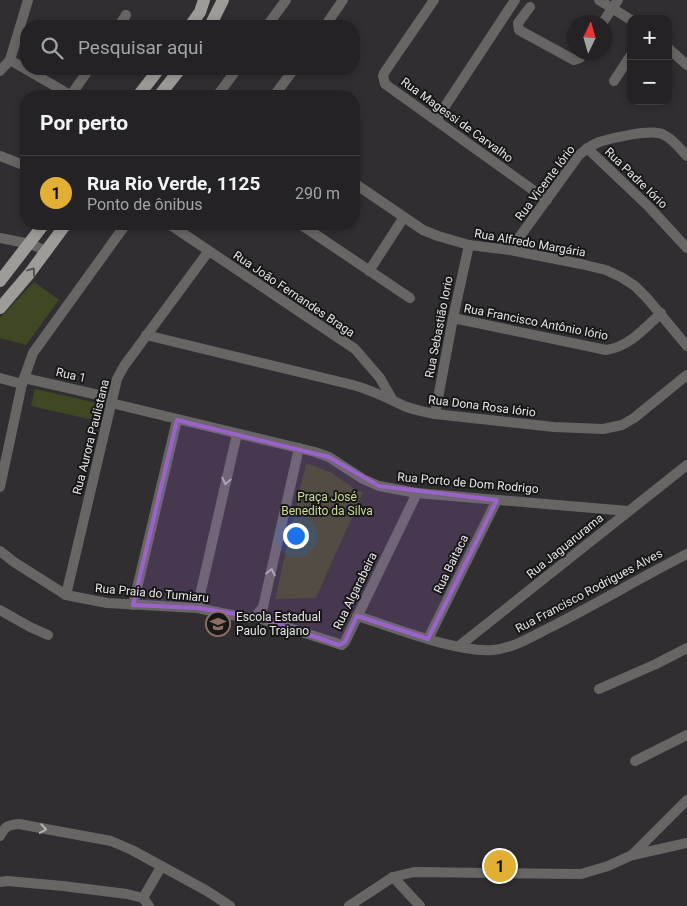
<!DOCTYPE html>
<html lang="pt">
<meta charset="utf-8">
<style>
:root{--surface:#242225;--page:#302f32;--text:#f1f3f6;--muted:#a3a4a7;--line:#413f42;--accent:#e1af34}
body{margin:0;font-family:Roboto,sans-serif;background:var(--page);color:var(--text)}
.controls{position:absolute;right:15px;top:15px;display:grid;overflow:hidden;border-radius:10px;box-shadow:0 2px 8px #0003}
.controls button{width:45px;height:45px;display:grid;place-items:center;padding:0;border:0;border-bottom:1px solid var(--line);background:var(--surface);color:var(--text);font:25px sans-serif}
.compass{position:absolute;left:567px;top:15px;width:45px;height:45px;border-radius:50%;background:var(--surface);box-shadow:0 2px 8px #0003;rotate:5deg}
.you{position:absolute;left:295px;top:535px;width:18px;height:18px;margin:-12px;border:4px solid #fff;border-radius:50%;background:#1a73e8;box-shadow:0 0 0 8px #1a73e833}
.badge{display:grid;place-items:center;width:32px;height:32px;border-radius:50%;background:var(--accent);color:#111;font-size:16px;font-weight:700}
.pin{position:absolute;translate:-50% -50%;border:2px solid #fff;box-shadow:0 1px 5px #0006}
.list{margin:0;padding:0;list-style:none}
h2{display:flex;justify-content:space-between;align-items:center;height:65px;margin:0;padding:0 20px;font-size:21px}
h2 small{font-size:16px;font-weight:400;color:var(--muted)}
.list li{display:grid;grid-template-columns:32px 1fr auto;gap:15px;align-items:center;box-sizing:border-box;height:75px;padding:0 20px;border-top:1px solid var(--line)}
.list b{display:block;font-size:19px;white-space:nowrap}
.list p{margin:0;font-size:16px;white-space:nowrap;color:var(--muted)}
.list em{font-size:16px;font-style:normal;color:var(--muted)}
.icon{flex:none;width:28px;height:28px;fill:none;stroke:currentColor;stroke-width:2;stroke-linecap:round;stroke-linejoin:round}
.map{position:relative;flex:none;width:687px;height:906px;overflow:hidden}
.search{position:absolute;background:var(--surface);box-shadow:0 2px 8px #0003;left:20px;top:20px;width:340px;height:55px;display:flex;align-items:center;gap:12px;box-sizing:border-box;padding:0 18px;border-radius:20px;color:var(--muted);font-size:19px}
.panel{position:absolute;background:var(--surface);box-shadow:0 2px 8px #0003;left:20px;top:90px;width:340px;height:140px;border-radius:20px}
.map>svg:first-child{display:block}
.green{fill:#404723}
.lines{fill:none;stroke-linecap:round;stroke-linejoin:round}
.minor{stroke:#676665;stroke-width:10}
.major{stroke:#9d9c99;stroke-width:12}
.oneway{stroke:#545352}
.oneway2{stroke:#b3b1b2}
.marked{fill:#9b63ca;fill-opacity:0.2;stroke:#9b63ca;stroke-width:4;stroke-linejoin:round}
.labels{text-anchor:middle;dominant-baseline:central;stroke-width:4;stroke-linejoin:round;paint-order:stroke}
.street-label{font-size:12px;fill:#e5e3e5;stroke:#181718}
.park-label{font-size:12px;fill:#cedf92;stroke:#181718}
.poi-label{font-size:12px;fill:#e5e3e5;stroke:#181718;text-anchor:start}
</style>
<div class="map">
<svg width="687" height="906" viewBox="0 0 687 906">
<rect width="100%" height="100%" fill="#302e31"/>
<!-- green -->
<g class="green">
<polygon points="34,282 59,300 26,345 0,338 0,318"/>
<polygon points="35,389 97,403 93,420 31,406"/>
<polygon points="306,463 332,473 356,490 363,492 316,598 275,599"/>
</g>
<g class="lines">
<!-- minor -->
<g class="minor">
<polyline points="434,0 384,73 383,76 385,84 547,200"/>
<polyline points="599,0 631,20"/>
<polyline points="530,7 518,23 519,30 574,60 580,58 583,52"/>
<polyline points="603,22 618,0"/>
<polyline points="119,26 126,15"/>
<polyline points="267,26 286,0"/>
<polyline points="325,26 343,0"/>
<polyline points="668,48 687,65"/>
<polyline points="10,60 72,96"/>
<polyline points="0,71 10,60 28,0"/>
<polyline points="614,81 631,55"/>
<polyline points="71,95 89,69"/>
<polyline points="217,96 237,69"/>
<polyline points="274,96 294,69"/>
<polyline points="436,120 515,0"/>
<polyline points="587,148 650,208 687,248"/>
<polyline points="0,156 26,166"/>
<polyline points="354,183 423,230 438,236 469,245 510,250 581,264 606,270 621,277 635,286 647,298 687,346"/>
<polyline points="169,224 355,349 380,378 392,399"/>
<polyline points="300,224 410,298"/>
<polyline points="0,238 30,244 47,251"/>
<path d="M510,250L579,155C585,150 591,145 599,142C612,138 653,128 664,135C673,139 680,149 687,156"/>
<polyline points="369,271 404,217"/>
<path d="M453,318L606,350C629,347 645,328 661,313"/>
<path d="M146,335L353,385C372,390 387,398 404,406C414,410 425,412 435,414L554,427L603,429L622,425L634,418L687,375"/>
<polyline points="0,378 22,384"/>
<polyline points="24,378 112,398"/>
<polyline points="111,403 315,452 329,457 363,479 379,486 417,493 628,511"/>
<polyline points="435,414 453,318 469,245"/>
<polyline points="0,487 22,384 33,353 126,224"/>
<polyline points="0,551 14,562 66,595 107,603 197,608 247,618 255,617 342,645 345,642 417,493"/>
<polyline points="66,595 117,379 124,366 208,252"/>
<polyline points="133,605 177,420"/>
<polyline points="197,608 237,434"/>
<polyline points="0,610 30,627 48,635"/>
<path d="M357,616C393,627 456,653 493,650C515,648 534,635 553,626C598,603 642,577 687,554"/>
<polyline points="255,617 263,607 299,448"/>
<polyline points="428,639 497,500"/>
<polyline points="459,646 687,465"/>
<polyline points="599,689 656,664 687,648"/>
<polyline points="635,761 687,735"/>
<path d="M0,836C5,826 8,825 19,824L111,841L132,850L207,891L230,906"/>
<polyline points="633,855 687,843"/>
<polyline points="393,877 420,906"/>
<polyline points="0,882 7,881 63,886 127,894 143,898 149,906"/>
<polyline points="143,898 161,867"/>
<polyline points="349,906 393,877 414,872 581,874 608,866 632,855 687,800"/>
</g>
<!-- major -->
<g class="major">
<polyline points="190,26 200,12 204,0"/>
<polyline points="210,26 223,0"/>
<polyline points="138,96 159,69"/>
<polyline points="159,96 180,69"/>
<polyline points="0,281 44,224"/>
<polyline points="0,308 29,274 66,224"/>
</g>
</g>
<!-- one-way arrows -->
<defs><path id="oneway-chevron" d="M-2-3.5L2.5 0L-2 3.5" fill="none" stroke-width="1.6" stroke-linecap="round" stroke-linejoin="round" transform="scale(1.25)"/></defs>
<use class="oneway" href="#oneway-chevron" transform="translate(32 271) rotate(-53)"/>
<g class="oneway2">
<use href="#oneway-chevron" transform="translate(226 481) rotate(103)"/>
<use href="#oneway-chevron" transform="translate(271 572) rotate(-77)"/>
<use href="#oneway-chevron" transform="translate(43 829) rotate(10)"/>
</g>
<!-- marked area -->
<path class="marked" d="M177,420L329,457L379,486L497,500L428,639L357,616L345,642L339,645L255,617L197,608L133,605Z"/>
<!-- icons -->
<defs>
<symbol id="school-ring" viewBox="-11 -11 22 22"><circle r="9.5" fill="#181718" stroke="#8d6e63" stroke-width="1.5"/><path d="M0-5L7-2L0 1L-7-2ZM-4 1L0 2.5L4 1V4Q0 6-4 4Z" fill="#8d6e63"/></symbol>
</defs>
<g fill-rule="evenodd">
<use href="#school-ring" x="204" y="610" width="28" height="28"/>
</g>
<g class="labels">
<!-- street labels -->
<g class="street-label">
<text transform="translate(457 120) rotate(36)">Rua Magessi de Carvalho</text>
<text transform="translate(636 178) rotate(44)">Rua Padre Iório</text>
<text transform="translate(545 183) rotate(-53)">Rua Vicente Iório</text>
<text transform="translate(530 243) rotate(10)">Rua Alfredo Margária</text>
<text transform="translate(294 294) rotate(34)">Rua João Fernandes Braga</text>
<text transform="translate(536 322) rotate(11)">Rua Francisco Antônio Iório</text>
<text transform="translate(439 327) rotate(-79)">Rua Sebastião Iorio</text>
<text transform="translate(71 375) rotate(13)">Rua 1</text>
<text transform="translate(482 406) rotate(7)">Rua Dona Rosa Iório</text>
<text transform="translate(91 437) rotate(-76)">Rua Aurora Paulistana</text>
<text transform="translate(468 483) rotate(5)">Rua Porto de Dom Rodrigo</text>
<text transform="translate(565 546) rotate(-39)">Rua Jaguarurama</text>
<text transform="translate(451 564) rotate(-64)">Rua Baitaca</text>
<text transform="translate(355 591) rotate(-64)">Rua Algarabeira</text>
<text transform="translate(589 591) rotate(-28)">Rua Francisco Rodrigues Alves</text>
<text transform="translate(152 593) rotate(5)">Rua Praia do Tumiaru</text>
</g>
<!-- park labels -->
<g class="park-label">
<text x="327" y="497">Praça José<tspan x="327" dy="14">Benedito da Silva</tspan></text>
</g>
<!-- poi labels -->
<g class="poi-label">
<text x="236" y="617">Escola Estadual<tspan x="236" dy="14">Paulo Trajano</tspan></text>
</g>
</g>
</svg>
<div class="controls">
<button>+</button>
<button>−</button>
</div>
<svg class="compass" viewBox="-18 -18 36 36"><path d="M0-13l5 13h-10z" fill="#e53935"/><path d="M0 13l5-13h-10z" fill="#a3a4a7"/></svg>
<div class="you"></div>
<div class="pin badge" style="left:500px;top:866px">1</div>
<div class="search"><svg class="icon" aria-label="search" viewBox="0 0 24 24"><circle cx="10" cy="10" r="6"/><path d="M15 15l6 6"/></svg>Pesquisar aqui</div>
<section class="panel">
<h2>Por perto<small></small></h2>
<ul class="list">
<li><span class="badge">1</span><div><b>Rua Rio Verde, 1125</b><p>Ponto de ônibus</p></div><em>290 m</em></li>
</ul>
</section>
</div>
